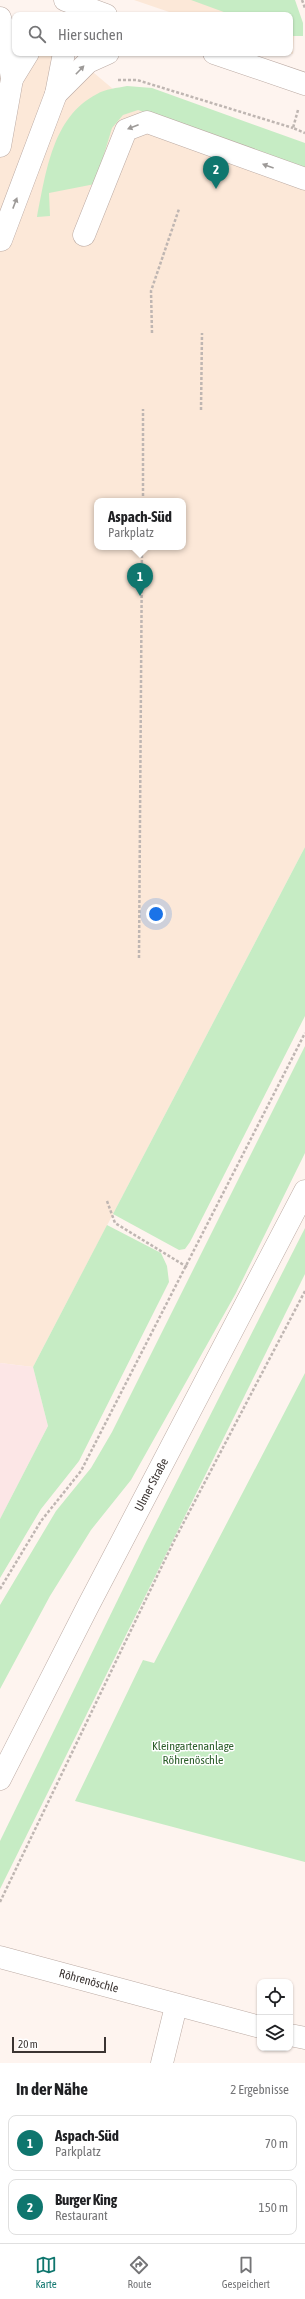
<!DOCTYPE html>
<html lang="de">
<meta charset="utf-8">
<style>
:root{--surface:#fff;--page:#f2f2f2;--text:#202124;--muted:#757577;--line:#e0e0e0;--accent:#0f766e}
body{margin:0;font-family:"Asap Condensed",sans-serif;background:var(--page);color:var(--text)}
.controls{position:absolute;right:12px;bottom:12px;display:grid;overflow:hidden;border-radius:8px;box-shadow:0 1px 3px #0004}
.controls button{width:36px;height:36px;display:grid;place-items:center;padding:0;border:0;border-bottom:1px solid var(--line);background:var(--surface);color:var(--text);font:20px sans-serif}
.scale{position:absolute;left:12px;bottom:10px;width:94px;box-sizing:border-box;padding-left:4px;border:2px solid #3b3432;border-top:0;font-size:11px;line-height:14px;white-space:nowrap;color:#3b3432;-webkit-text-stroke:3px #fff;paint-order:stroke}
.you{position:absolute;left:156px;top:914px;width:14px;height:14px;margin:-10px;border:3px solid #fff;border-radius:50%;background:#1a73e8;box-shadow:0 0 0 6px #1a73e833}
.badge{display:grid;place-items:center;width:26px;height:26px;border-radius:50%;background:var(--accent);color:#fff;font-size:13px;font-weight:700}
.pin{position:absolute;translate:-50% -33px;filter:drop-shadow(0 1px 2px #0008)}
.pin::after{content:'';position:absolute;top:21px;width:14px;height:12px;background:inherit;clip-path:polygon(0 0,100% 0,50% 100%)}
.popup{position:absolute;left:94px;top:498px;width:92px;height:52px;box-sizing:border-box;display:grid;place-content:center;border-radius:8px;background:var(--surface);filter:drop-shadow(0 1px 3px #0005);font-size:13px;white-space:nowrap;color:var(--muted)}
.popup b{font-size:15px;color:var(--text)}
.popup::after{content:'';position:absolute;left:50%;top:100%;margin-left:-8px;border:8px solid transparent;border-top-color:var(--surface)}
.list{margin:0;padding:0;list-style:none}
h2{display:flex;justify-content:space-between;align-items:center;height:52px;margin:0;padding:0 16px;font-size:17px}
h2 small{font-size:13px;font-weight:400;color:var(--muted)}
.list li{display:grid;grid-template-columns:26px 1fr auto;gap:12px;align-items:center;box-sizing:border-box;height:56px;margin:0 8px 8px;padding:0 8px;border:1px solid var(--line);border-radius:8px}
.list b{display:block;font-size:15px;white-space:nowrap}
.list p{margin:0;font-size:13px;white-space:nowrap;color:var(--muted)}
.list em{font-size:13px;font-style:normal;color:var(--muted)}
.icon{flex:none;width:22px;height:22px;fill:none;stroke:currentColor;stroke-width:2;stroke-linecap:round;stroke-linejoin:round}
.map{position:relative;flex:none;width:305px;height:2063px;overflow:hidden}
.search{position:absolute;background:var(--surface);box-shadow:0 1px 3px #0004;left:12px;right:12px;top:12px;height:44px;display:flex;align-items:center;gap:10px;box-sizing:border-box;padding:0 14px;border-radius:8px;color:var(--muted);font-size:15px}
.sheet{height:180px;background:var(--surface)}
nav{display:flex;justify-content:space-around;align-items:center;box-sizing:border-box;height:56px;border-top:1px solid var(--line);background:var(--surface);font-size:11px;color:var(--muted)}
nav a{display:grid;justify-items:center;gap:2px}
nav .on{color:var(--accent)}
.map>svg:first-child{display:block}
.commercial{fill:#fce8d8;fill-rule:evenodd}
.industrial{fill:#fce6e6}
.green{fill:#c6ecc4}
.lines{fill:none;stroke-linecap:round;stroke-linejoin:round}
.minor-casing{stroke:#bbaaa3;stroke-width:23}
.major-casing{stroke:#bbaaa3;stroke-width:23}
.path{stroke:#bfb6b2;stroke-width:2.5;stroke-dasharray:3 2;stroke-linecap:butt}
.minor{stroke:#fff;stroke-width:22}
.major{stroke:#fff;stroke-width:22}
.oneway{fill:#9d9a98}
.labels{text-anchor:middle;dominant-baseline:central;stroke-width:3;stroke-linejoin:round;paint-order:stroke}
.street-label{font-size:12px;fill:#3b3432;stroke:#fff}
.park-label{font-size:12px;fill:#2a5d29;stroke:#fff}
</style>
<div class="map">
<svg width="305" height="2063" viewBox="0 0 305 2063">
<rect width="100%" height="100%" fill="#fef4ef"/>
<!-- commercial -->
<g class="commercial">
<polygon points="134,0 290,0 296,9 293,54 289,53 290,15 178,15"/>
<path d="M0,32L15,53H48L94,73L138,110L305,169V847L33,1367L0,1363ZM97,501H183V547H97Z"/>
</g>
<!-- industrial -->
<polygon class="industrial" points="0,1363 33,1367 48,1426 0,1519"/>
<!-- green -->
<g class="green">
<polygon points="191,0 295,0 303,23 303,36 290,36 290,15 232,15"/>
<path d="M127,86L152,88L305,143V169L138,110L123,115L112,128L95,184L49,193L50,216L37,217C46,173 52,117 97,94C105,89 117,88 127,86Z"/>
<polygon points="305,847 305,1016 190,1242 185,1249 179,1250 113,1214"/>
<polygon points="305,1046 305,1153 236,1293 131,1480 91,1530 50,1596 0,1689 0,1605 56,1511 91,1468 112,1432"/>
<polygon points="107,1225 161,1253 167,1266 169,1282 79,1461 41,1509 0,1578 0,1519 48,1426 33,1367"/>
<polygon points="305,1228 305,1274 0,1889 0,1841 145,1544"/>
<polygon points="305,1373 305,1862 75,1801 143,1660 154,1663"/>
</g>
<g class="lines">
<defs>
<g id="minor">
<polyline points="65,0 106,15"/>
<polyline points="0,18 6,38 12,79 0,146"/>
<polyline points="214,53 305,84"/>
<polyline points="12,79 28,53"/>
<polyline points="56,94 88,62 108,53"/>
<polyline points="84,235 126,130 147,122 305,179"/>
<polyline points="1,240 56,94 64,53"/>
<path id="s1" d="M0,1957L260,2027"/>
<polyline points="290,2035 305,2038"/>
<polyline points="162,2063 176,2006"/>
</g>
<g id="major">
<path id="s2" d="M0,1779L87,1608L305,1191"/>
</g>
</defs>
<!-- minor casing -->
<use href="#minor" class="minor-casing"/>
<!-- major casing -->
<use href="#major" class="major-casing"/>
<!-- path -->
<g class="path">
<polyline points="302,0 305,8"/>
<polyline points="118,80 137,80 293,128"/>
<polyline points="298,110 293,128 305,133"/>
<polyline points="152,333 151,291 179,209"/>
<polyline points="201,410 202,333"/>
<polyline points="143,501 143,409"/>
<polyline points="139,958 142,547"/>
<polyline points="107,1201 115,1223 187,1267"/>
<polyline points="0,1589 41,1521 81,1471 305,1033"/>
<polyline points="0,1902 174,1541 305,1291"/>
</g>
<!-- minor -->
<use href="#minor" class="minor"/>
<!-- major -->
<use href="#major" class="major"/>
</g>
<!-- one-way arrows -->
<defs><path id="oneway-solid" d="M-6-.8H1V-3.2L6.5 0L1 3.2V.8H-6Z"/></defs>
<g class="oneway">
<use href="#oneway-solid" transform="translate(80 70) rotate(-46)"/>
<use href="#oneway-solid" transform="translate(133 127) rotate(159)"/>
<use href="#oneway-solid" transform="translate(268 166) rotate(-160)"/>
<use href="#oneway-solid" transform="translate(15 203) rotate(-69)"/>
</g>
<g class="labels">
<!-- street labels -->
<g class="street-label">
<text stroke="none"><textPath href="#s2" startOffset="331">Ulmer Straße</textPath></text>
<text stroke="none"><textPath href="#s1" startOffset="92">Röhrenöschle</textPath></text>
</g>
<!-- park labels -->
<g class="park-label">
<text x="193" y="1746">Kleingartenanlage<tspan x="193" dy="14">Röhrenöschle</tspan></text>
</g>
</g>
</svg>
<div class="controls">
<button><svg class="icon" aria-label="locate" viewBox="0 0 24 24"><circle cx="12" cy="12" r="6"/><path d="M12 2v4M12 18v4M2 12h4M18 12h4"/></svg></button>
<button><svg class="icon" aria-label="layers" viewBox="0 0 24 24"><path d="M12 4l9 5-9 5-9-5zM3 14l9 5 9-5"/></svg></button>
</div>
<div class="scale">20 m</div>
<div class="you"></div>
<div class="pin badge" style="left:140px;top:596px">1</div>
<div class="popup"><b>Aspach-Süd</b>Parkplatz</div>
<div class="pin badge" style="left:216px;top:189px">2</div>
<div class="search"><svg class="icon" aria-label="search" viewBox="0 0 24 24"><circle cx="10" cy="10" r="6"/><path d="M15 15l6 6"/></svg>Hier suchen</div>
</div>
<section class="sheet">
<h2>In der Nähe<small>2 Ergebnisse</small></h2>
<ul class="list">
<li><span class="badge">1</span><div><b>Aspach-Süd</b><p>Parkplatz</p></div><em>70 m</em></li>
<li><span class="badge">2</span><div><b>Burger King</b><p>Restaurant</p></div><em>150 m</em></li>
</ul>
</section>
<nav>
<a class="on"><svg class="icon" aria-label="map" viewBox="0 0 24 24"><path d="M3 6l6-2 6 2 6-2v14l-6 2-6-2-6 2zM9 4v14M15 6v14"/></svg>Karte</a>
<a><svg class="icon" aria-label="directions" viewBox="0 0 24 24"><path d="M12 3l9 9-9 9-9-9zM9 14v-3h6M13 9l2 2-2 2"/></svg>Route</a>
<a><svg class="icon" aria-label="saved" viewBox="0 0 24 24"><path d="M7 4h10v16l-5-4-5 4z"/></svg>Gespeichert</a>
</nav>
